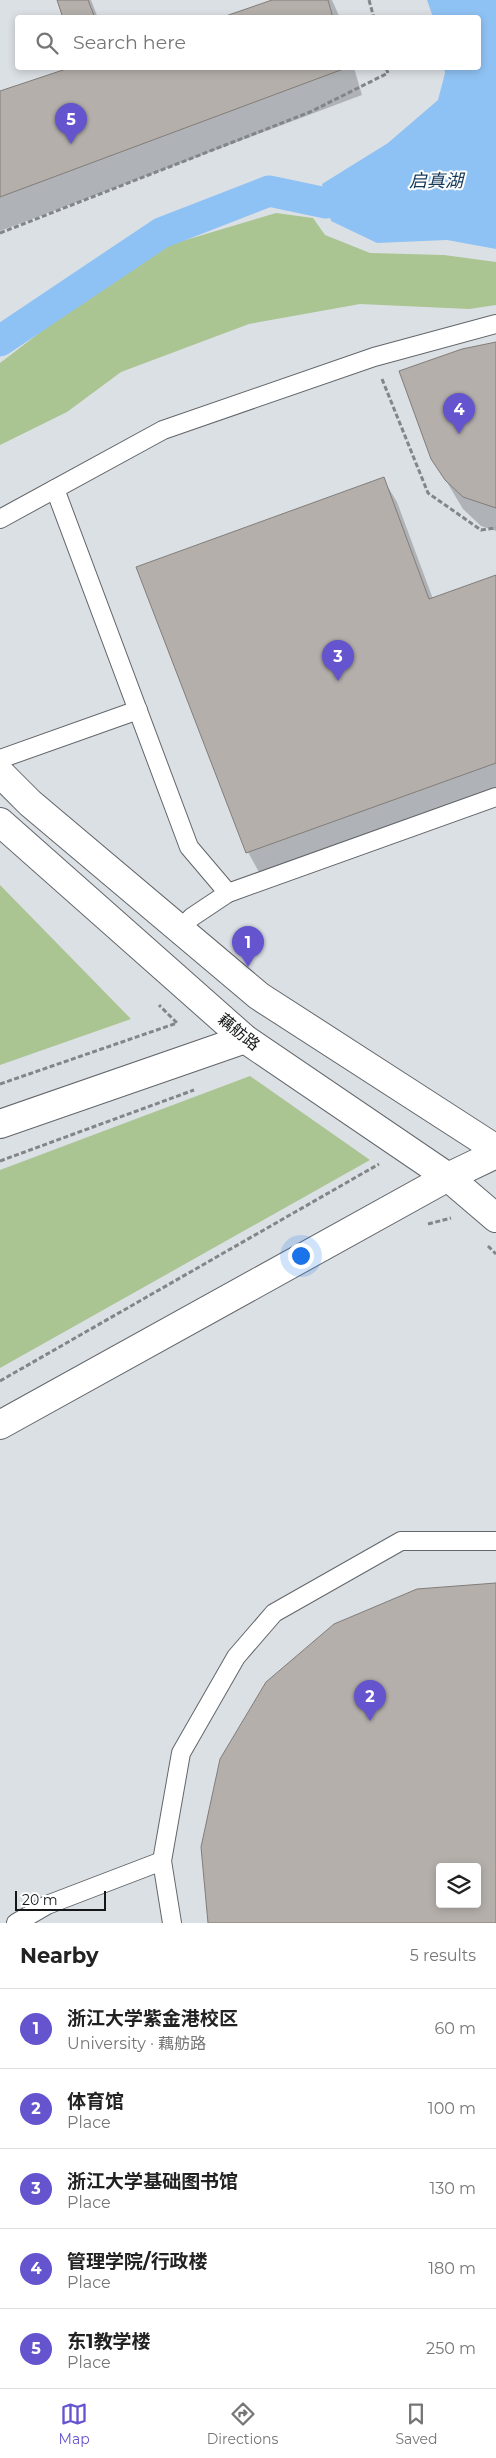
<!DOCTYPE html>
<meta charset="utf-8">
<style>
:root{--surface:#fff;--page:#f6f6f6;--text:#222;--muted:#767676;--line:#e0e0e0;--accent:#6454ce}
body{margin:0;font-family:Montserrat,"Noto Sans SC",sans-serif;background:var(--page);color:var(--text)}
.controls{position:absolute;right:15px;bottom:15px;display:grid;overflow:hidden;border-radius:5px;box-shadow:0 2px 8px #0003}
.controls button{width:45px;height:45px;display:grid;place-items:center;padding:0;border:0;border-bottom:1px solid var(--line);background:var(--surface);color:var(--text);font:25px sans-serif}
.scale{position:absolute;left:15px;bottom:12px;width:91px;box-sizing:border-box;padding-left:5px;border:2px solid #141617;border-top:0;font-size:14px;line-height:18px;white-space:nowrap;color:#141617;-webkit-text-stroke:4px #fff;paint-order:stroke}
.you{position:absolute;left:300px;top:1255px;width:18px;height:18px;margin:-12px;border:4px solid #fff;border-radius:50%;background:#1a73e8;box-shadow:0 0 0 8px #1a73e833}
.badge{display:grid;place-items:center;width:32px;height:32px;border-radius:50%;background:var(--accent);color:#fff;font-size:16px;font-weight:700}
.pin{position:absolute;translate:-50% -41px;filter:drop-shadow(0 1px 2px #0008)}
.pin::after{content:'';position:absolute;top:26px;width:18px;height:15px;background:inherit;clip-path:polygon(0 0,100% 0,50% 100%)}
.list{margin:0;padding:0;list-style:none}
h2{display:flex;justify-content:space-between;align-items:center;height:65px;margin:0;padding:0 20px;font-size:21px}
h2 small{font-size:16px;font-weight:400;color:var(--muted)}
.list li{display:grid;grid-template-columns:32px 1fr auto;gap:15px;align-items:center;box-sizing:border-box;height:80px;padding:0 20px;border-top:1px solid var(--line)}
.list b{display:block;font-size:19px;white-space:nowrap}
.list p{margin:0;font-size:16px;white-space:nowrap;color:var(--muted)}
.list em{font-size:16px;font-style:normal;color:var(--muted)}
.icon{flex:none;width:28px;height:28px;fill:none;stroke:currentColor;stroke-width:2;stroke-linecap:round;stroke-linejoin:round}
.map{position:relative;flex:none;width:496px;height:1923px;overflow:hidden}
.search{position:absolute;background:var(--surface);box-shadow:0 2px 8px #0003;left:15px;right:15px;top:15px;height:55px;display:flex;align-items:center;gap:12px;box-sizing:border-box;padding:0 18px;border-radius:5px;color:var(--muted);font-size:19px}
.sheet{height:465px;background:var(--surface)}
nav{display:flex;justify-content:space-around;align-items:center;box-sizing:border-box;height:70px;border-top:1px solid var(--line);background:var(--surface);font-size:14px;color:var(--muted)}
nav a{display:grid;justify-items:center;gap:2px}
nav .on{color:var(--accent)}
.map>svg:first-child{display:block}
.green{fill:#aac492}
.water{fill:#8fc2f4}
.shadow{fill:#0003}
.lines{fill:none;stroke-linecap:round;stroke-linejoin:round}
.canal{stroke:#8fc2f4;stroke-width:31}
.building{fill:#b4afab;stroke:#827d79;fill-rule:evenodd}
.lane-casing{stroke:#62666a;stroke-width:20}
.street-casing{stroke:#62666a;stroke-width:30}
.path{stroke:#828689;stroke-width:3;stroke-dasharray:5 2.5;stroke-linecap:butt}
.lane{stroke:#fff;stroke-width:18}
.street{stroke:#fff;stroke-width:28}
.labels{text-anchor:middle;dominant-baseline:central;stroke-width:4;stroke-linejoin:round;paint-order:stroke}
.street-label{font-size:16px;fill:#141617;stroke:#fff}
.water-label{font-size:18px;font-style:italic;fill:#133859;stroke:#fff}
</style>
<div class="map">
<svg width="496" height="1923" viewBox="0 0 496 1923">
<rect width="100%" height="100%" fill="#dbe0e5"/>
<!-- green -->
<g class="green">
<polygon points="276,213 313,218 325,235 370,253 444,255 496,262 496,305 469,309 360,304 249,324 121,372 67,412 0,445 0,363 72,308 169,245"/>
<polygon points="0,885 131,1019 0,1065"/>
<polygon points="250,1076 370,1160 0,1368 0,1170"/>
</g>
<!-- water -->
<polygon class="water" points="427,0 496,0 496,249 447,240 377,243 331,221 322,184 388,143 438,100 445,73 444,68 478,68 478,18 433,17"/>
<!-- shadow -->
<g class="shadow">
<polygon points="58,0 91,0 98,18 64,18"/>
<polygon points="273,0 332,0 340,18 221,18"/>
<polygon points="72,68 354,68 362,95 0,231 0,92"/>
<polygon points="496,344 496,531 481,526 463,509 433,459"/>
<polygon points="383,479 397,502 433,599 496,576 496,792 261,876 248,852 138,568"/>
</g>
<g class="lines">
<!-- canal -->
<polyline class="canal" points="0,341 161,233 269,191 326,203"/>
</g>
<!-- building -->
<g class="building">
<polygon points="57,0 88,0 95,18 63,18"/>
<polygon points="272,0 328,0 333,18 220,18"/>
<polygon points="69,68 346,68 0,197 0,91"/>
<polygon points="496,342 496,508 463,497 445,480 431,459 399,371 462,349"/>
<polygon points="384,477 429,599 496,575 496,763 246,853 136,567"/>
<path d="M496,1583V1923H208L201,1847L220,1759L266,1682L334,1624L417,1589ZM440,1867H477V1904H440Z"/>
</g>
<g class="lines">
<defs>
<g id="lane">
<polyline points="55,489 189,847 228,893"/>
<polyline points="0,519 163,430 374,357 496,324"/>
<polyline points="0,759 138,710"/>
<polyline points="180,929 192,917 228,893 496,797"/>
<polyline points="16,1923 47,1905 162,1861"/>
<polyline points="172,1923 162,1861 181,1753 236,1657 274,1613 401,1541 496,1541"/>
</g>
<g id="street">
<polyline points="0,773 30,803 259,996 496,1149"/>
<polyline points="0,822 245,1039 448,1177 496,1218"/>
<polyline points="0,1124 245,1039"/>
<polyline points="0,1425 448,1177 496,1154"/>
</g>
</defs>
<!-- lane casing -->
<use href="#lane" class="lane-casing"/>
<!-- street casing -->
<use href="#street" class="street-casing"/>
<!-- path -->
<g class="path">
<polyline points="369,0 374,18"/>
<polyline points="0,233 310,112 388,73 386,68"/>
<polyline points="382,379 428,493 481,530 496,528"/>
<polyline points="0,1084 177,1023 159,1005"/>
<polyline points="0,1161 194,1090"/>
<polyline points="428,1224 451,1218"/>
<polyline points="488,1246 496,1254"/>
<polyline points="0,1381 379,1164"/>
</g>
<!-- lane -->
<use href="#lane" class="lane"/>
<!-- street -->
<use href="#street" class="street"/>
</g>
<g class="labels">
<!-- street labels -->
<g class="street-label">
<text transform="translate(239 1032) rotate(39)">藕舫路</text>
</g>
<!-- water labels -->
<g class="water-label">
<text x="436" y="181">启真湖</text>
</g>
</g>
</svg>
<div class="controls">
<button><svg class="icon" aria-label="layers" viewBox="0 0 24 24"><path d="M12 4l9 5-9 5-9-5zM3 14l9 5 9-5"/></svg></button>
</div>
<div class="scale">20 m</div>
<div class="you"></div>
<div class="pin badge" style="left:248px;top:967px">1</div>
<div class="pin badge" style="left:370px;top:1721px">2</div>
<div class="pin badge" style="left:338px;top:681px">3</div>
<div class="pin badge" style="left:459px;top:434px">4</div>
<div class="pin badge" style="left:71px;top:144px">5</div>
<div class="search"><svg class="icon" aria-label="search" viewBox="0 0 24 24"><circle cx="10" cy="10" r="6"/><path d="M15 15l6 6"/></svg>Search here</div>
</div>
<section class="sheet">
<h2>Nearby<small>5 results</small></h2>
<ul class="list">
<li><span class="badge">1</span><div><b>浙江大学紫金港校区</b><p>University · 藕舫路</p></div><em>60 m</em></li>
<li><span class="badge">2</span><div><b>体育馆</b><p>Place</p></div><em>100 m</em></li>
<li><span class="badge">3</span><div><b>浙江大学基础图书馆</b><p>Place</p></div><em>130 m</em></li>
<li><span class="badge">4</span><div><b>管理学院/行政楼</b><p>Place</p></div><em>180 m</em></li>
<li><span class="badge">5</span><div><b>东1教学楼</b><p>Place</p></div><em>250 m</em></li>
</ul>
</section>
<nav>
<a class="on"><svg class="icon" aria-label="map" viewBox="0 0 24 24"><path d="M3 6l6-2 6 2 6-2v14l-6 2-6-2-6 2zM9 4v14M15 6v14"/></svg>Map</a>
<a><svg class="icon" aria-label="directions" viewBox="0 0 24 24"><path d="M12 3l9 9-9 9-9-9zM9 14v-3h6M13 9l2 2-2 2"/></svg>Directions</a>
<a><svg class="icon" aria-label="saved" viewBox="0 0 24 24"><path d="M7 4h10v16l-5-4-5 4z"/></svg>Saved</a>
</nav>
